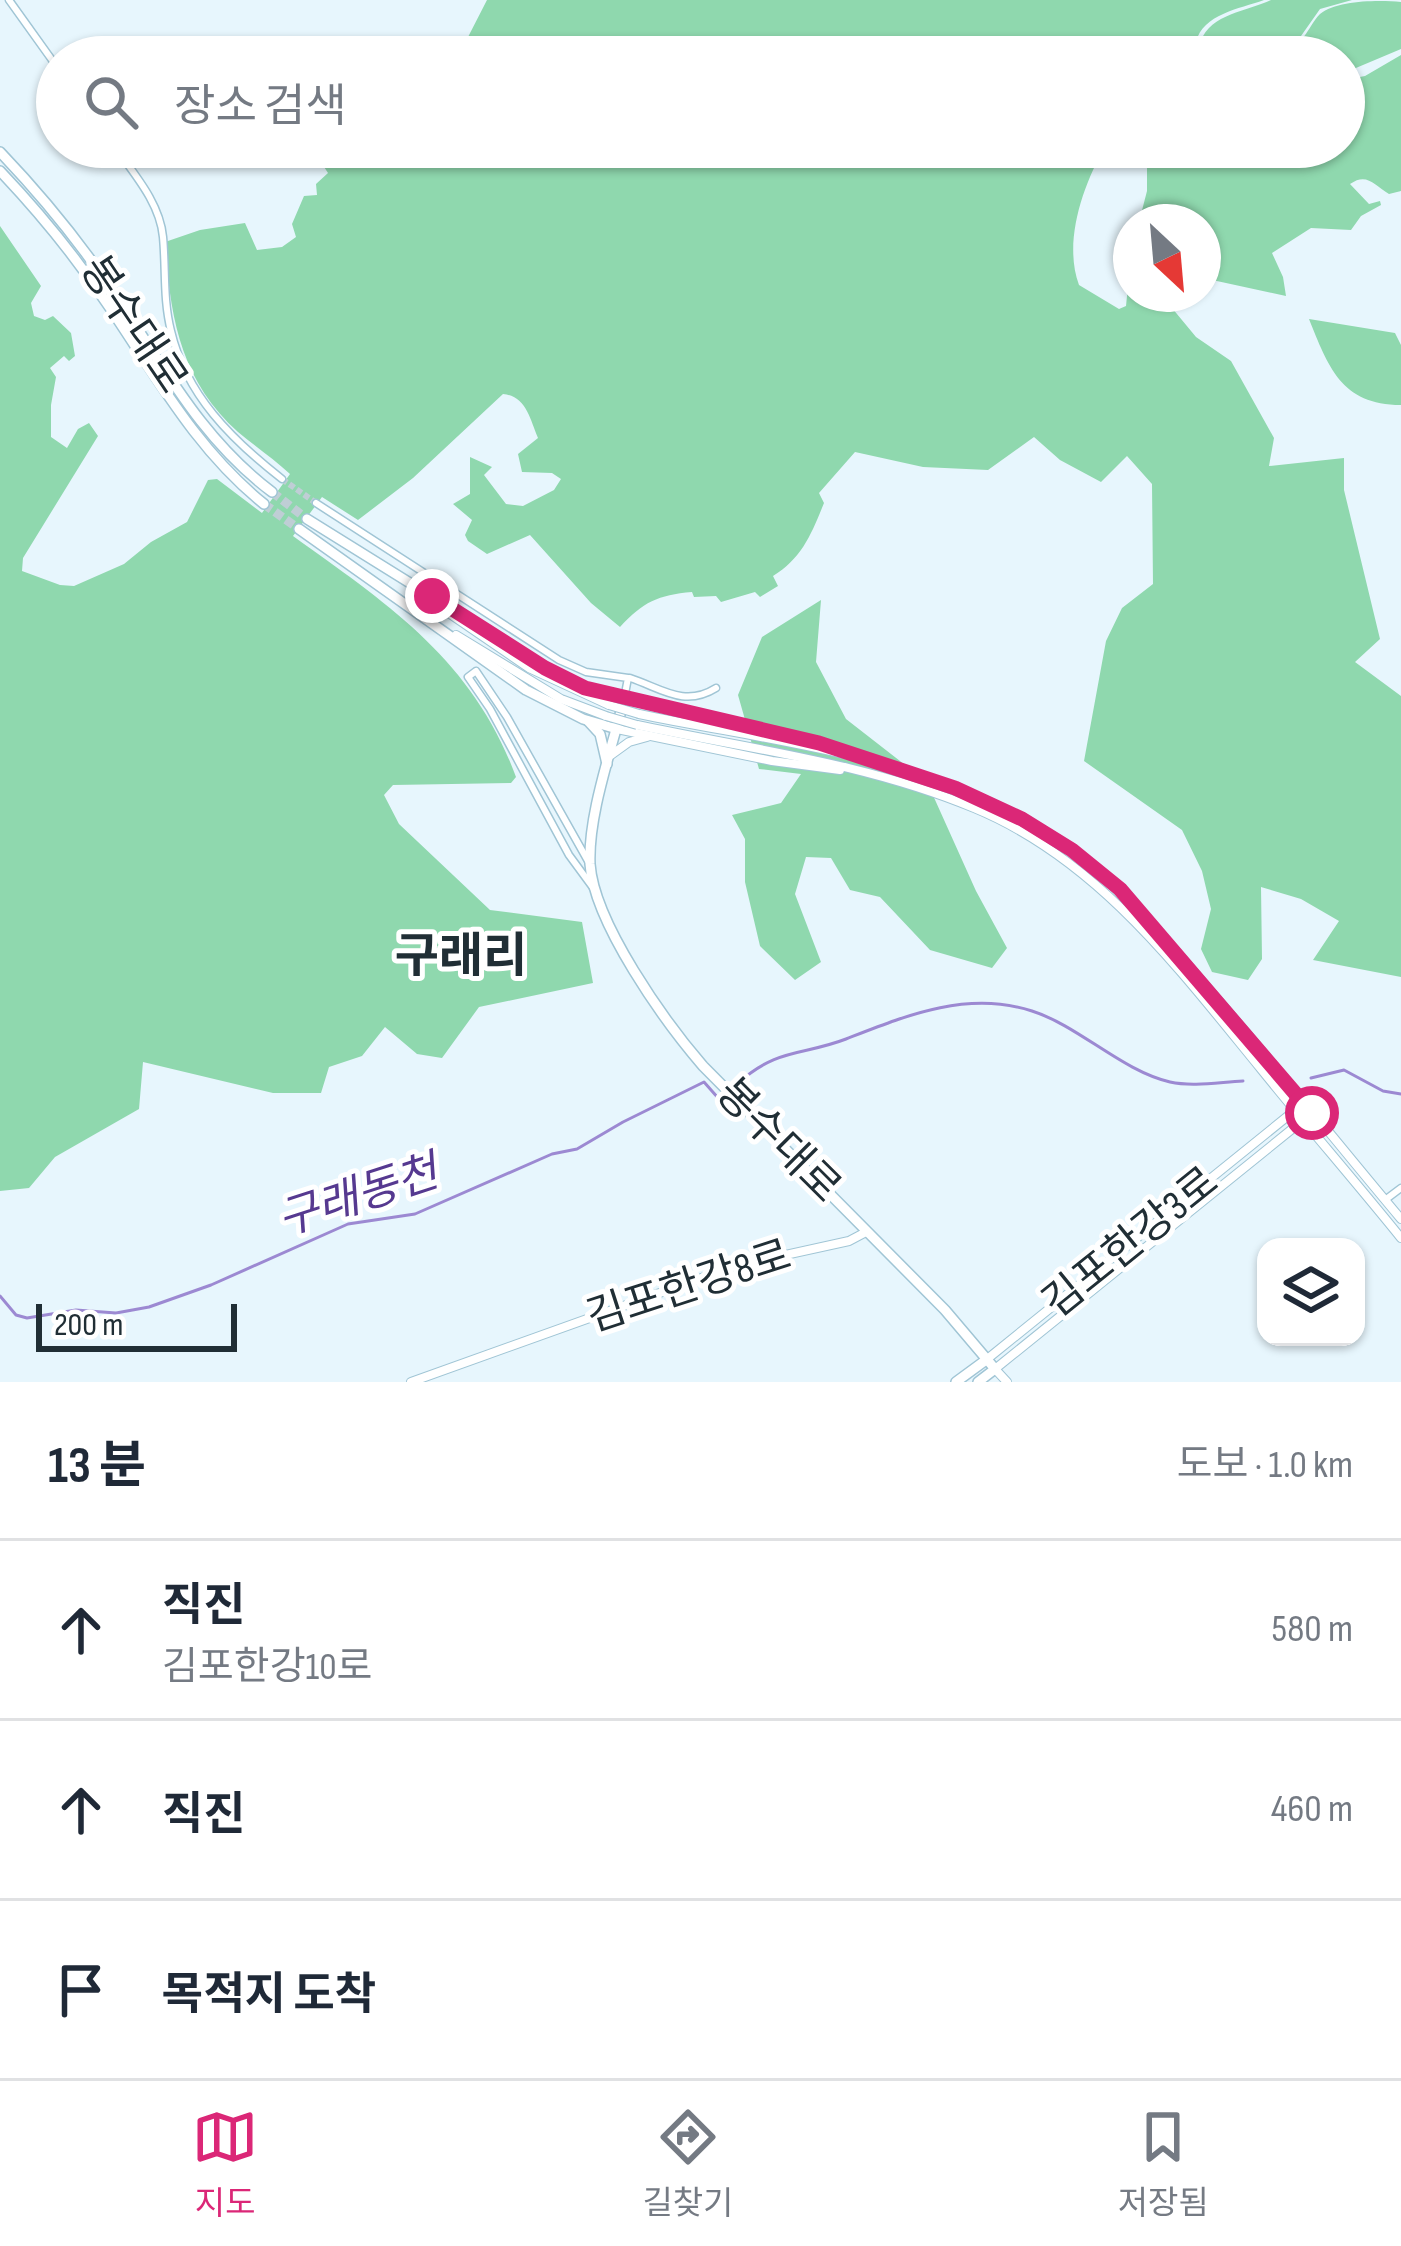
<!DOCTYPE html>
<html lang="ko">
<meta charset="utf-8">
<style>
:root{--surface:#fff;--page:#f6f6f7;--text:#1f2937;--muted:#747a83;--line:#e0e1e3;--accent:#db2777}
body{margin:0;font-family:"Sofia Sans Condensed","Noto Sans KR",sans-serif;background:var(--page);color:var(--text)}
.controls{position:absolute;right:36px;bottom:36px;display:grid;overflow:hidden;border-radius:24px;box-shadow:0 3px 9px #0004}
.controls button{width:108px;height:108px;display:grid;place-items:center;padding:0;border:0;border-bottom:3px solid var(--line);background:var(--surface);color:var(--text);font:60px sans-serif}
.compass{position:absolute;left:1113px;top:204px;width:108px;height:108px;border-radius:50%;background:var(--surface);box-shadow:0 3px 9px #0004;rotate:154deg}
.scale{position:absolute;left:36px;bottom:30px;width:201px;box-sizing:border-box;padding-left:12px;border:6px solid #202e35;border-top:0;font-size:33px;line-height:42px;white-space:nowrap;color:#202e35;-webkit-text-stroke:9px #fff;paint-order:stroke}
.stop{position:absolute;width:36px;height:36px;margin:-27px;border:9px solid #db2777;border-radius:50%;background:#fff}
.stop.end{background:#db2777;border-color:#fff;box-shadow:0 3px 12px #0008}
.list{margin:0;padding:0;list-style:none}
h2{display:flex;justify-content:space-between;align-items:center;height:156px;margin:0;padding:0 48px;font-size:51px}
h2 small{font-size:39px;font-weight:400;color:var(--muted)}
.list li{display:grid;grid-template-columns:78px 1fr auto;gap:36px;align-items:center;box-sizing:border-box;height:180px;padding:0 48px;border-top:3px solid var(--line)}
.list b{display:block;font-size:45px;white-space:nowrap}
.list p{margin:0;font-size:39px;white-space:nowrap;color:var(--muted)}
.list em{font-size:39px;font-style:normal;color:var(--muted)}
.icon{flex:none;width:66px;height:66px;fill:none;stroke:currentColor;stroke-width:2;stroke-linecap:round;stroke-linejoin:round}
.map{position:relative;flex:none;width:1401px;height:1382px;overflow:hidden}
.search{position:absolute;background:var(--surface);box-shadow:0 3px 9px #0004;left:36px;right:36px;top:36px;height:132px;display:flex;align-items:center;gap:30px;box-sizing:border-box;padding:0 42px;border-radius:66px;color:var(--muted);font-size:45px}
.sheet{height:696px;background:var(--surface)}
nav{display:flex;justify-content:space-around;align-items:center;box-sizing:border-box;height:168px;border-top:3px solid var(--line);background:var(--surface);font-size:33px;color:var(--muted)}
nav a{display:grid;justify-items:center;gap:6px}
nav .on{color:var(--accent)}
.map>svg:first-child{display:block}
.green{fill:#8fd8ae}
.lines{fill:none;stroke-linecap:round;stroke-linejoin:round}
.stream{stroke:#9c89d2;stroke-width:3}
.minor-tunnel{stroke:#bfced5;stroke-width:6;stroke-dasharray:6 3;stroke-linecap:butt}
.secondary-tunnel{stroke:#bfced5;stroke-width:9;stroke-dasharray:9 4.5;stroke-linecap:butt}
.minor-casing{stroke:#a0c5d5;stroke-width:9}
.tertiary-casing{stroke:#a0c5d5;stroke-width:10}
.secondary-casing{stroke:#a0c5d5;stroke-width:12}
.minor{stroke:#fff;stroke-width:6}
.tertiary{stroke:#fff;stroke-width:8}
.secondary{stroke:#fff;stroke-width:9}
.tertiary-bridge-casing{stroke:#a0c5d5;stroke-width:10;stroke-linecap:butt}
.tertiary-bridge{stroke:#fff;stroke-width:8}
.route{stroke:#db2777;stroke-width:15}
.labels{text-anchor:middle;dominant-baseline:central;stroke-width:10;stroke-linejoin:round;paint-order:stroke}
.street-label{font-size:42px;fill:#202e35;stroke:#fff}
.water-label{font-size:45px;font-style:italic;fill:#563990;stroke:#fff}
.quarter-label{font-size:48px;font-weight:bold;fill:#202e35;stroke:#fff}
</style>
<div class="map">
<svg width="1401" height="1382" viewBox="0 0 1401 1382">
<rect width="100%" height="100%" fill="#e7f6fd"/>
<!-- green -->
<g class="green">
<path d="M487,0H1264C1239,9 1203,14 1196,42L1204,47C1231,44 1262,53 1288,47C1306,43 1308,26 1320,14C1337,0 1379,0 1401,2V49L1344,73V57H487L485,51L467,39Z"/>
<path d="M1271,0H1352L1320,9L1301,36L1289,43L1201,41C1210,14 1248,11 1271,0Z"/>
<path d="M1401,55V191L1389,194C1374,185 1367,172 1350,184L1369,204L1380,201L1381,205L1361,216L1351,230L1311,228L1272,253L1283,277L1286,296L1203,278V222H1139L1147,191V165L1155,147H1344V80L1365,76Z"/>
<path d="M311,147H1105C1083,185 1063,242 1079,285L1119,309L1126,306L1131,256V294H1172V308L1196,337L1231,361L1274,438L1269,466L1344,458V490L1380,639L1355,662L1401,696V977L1313,960L1339,921L1301,899L1261,887L1262,959L1248,980L1212,972L1201,949L1211,909L1202,871L1182,830L1084,761L1106,641L1122,608L1153,584L1152,484L1127,456L1101,482L1060,460L1034,437L988,470L923,467L855,452L819,493L824,503C811,535 802,558 773,576L778,586L760,597L755,592L721,602L716,596L694,597L692,592C658,595 643,602 620,627L591,603L530,535L487,554L468,541L465,535L472,520L453,504L470,494V457L492,467L484,475L506,504L523,506L554,490L561,479L552,473L522,472L518,454L538,438C530,419 526,396 503,394L413,478L358,520L322,497L293,536C389,605 473,660 516,777L511,783L393,785L384,795L399,824L490,910L582,922L593,983L479,1007L442,1058L417,1054L385,1027L362,1056L329,1067L321,1093H273L143,1062L139,1109L55,1157L29,1188L0,1191V226L41,286L31,303L34,316L45,320L53,316L71,333L75,356L69,361L64,356L50,368L56,377L51,405V437L67,448L78,429L89,423L98,436L23,558L22,571L60,585L74,586L124,564L151,542L187,522L208,480L217,479L262,513L290,474C274,459 255,446 238,432C180,380 170,316 165,242L200,230L245,223L257,250L282,247L296,237L292,224L304,196L317,195L316,184L328,173Z"/>
<path d="M1309,319L1395,333L1401,345V405C1341,405 1328,366 1309,319Z"/>
<polygon points="821,600 816,662 846,719 927,782 976,891 1007,948 992,968 930,950 880,897 850,890 831,858 806,857 795,894 821,962 795,980 760,946 745,882 745,839 732,815 781,803 801,774 759,769 738,695 762,637"/>
</g>
<g class="lines">
<!-- stream -->
<g class="stream">
<polyline points="1311,1078 1344,1070 1383,1091 1401,1094"/>
<path d="M738,1083C779,1047 802,1056 846,1039C905,1016 967,990 1032,1011C1079,1026 1122,1071 1170,1082C1193,1087 1220,1082 1243,1081"/>
<polyline points="0,1296 16,1315 27,1318 76,1310 116,1313 149,1307 211,1285 348,1224 415,1214 552,1154 577,1149 623,1122 704,1082 719,1099"/>
</g>
<!-- minor-tunnel -->
<polyline class="minor-tunnel" points="282,479 316,503"/>
<!-- secondary-tunnel -->
<g class="secondary-tunnel">
<polyline points="272,492 307,519"/>
<polyline points="264,504 299,529"/>
</g>
<defs>
<g id="minor">
<polyline points="9,0 57,67"/>
<path d="M115,147C134,174 160,203 163,237C166,269 163,300 171,331C186,395 232,440 282,479"/>
<polyline points="316,503 559,660 586,672 628,678 624,699"/>
<path d="M630,678C661,688 684,708 716,688"/>
<polyline points="588,861 507,717 476,671 468,677 490,709 569,855 594,889"/>
<polyline points="1385,1200 1401,1188"/>
</g>
<g id="tertiary">
<polyline points="415,590 529,668 609,705"/>
<polyline points="456,635 561,699 606,716"/>
<polyline points="624,699 776,732 840,751"/>
<path d="M639,714C759,739 890,752 1002,808C1090,851 1150,921 1213,994C1277,1067 1338,1144 1401,1219"/>
<path d="M637,725C750,749 866,763 974,808C1098,859 1179,969 1261,1069C1307,1126 1355,1181 1401,1238"/>
<polyline points="617,729 772,761 840,770"/>
<polyline points="611,755 629,742 647,737"/>
<polyline points="986,1360 1304,1103"/>
<polyline points="411,1382 735,1266 849,1241 866,1232"/>
<polyline points="1007,1382 995,1369 1312,1113"/>
</g>
<g id="secondary">
<path d="M0,152C45,199 86,250 122,305C168,374 204,441 272,492"/>
<path d="M0,171C40,213 78,260 110,308C158,379 197,450 264,504"/>
<path d="M307,519L545,667L585,688L624,699C612,749 588,814 590,864C594,923 665,1022 703,1066L945,1310L995,1369L978,1382"/>
<polyline points="299,529 526,690 583,719 617,729"/>
<polyline points="588,721 600,734 607,764"/>
<polyline points="956,1382 986,1360"/>
</g>
</defs>
<!-- minor casing -->
<use href="#minor" class="minor-casing"/>
<!-- tertiary casing -->
<use href="#tertiary" class="tertiary-casing"/>
<!-- secondary casing -->
<use href="#secondary" class="secondary-casing"/>
<!-- minor -->
<use href="#minor" class="minor"/>
<!-- tertiary -->
<use href="#tertiary" class="tertiary"/>
<!-- secondary -->
<use href="#secondary" class="secondary"/>
<defs>
<g id="tertiary-bridge">
<polyline points="609,705 639,714"/>
<polyline points="606,716 637,725"/>
</g>
</defs>
<!-- tertiary-bridge casing -->
<use href="#tertiary-bridge" class="tertiary-bridge-casing"/>
<!-- tertiary-bridge -->
<use href="#tertiary-bridge" class="tertiary-bridge"/>
</g>
<g class="lines">
<!-- route -->
<polyline class="route" points="432,596 545,668 585,688 819,743 955,788 1022,819 1072,850 1120,889 1312,1113"/>
</g>
<g class="labels">
<!-- street labels -->
<g class="street-label">
<text transform="translate(133 325) rotate(56)">봉수대로</text>
<text transform="translate(778 1141) rotate(45)">봉수대로</text>
<text transform="translate(1131 1243) rotate(-39)">김포한강3로</text>
<text transform="translate(689 1287) rotate(-18)">김포한강8로</text>
</g>
<!-- water labels -->
<g class="water-label">
<text transform="translate(358 1197) rotate(-18)">구래동천</text>
</g>
<!-- quarter labels -->
<g class="quarter-label">
<text x="461" y="957">구래리</text>
</g>
</g>
</svg>
<div class="controls">
<button><svg class="icon" aria-label="layers" viewBox="0 0 24 24"><path d="M12 4l9 5-9 5-9-5zM3 14l9 5 9-5"/></svg></button>
</div>
<svg class="compass" viewBox="-18 -18 36 36"><path d="M0-13l5 13h-10z" fill="#e53935"/><path d="M0 13l5-13h-10z" fill="#747a83"/></svg>
<div class="scale">200 m</div>
<div class="stop" style="left:1312px;top:1113px"></div>
<div class="stop end" style="left:432px;top:596px"></div>
<div class="search"><svg class="icon" aria-label="search" viewBox="0 0 24 24"><circle cx="10" cy="10" r="6"/><path d="M15 15l6 6"/></svg>장소 검색</div>
</div>
<section class="sheet">
<h2>13 분<small>도보 · 1.0 km</small></h2>
<ul class="list">
<li><svg class="icon" aria-label="ahead" viewBox="0 0 24 24"><path d="M12 20V5M6 11l6-6 6 6"/></svg><div><b>직진</b><p>김포한강10로</p></div><em>580 m</em></li>
<li><svg class="icon" aria-label="ahead" viewBox="0 0 24 24"><path d="M12 20V5M6 11l6-6 6 6"/></svg><div><b>직진</b></div><em>460 m</em></li>
<li><svg class="icon" aria-label="arrive" viewBox="0 0 24 24"><path d="M6 21V4h12l-3 4 3 4H6"/></svg><div><b>목적지 도착</b></div></li>
</ul>
</section>
<nav>
<a class="on"><svg class="icon" aria-label="map" viewBox="0 0 24 24"><path d="M3 6l6-2 6 2 6-2v14l-6 2-6-2-6 2zM9 4v14M15 6v14"/></svg>지도</a>
<a><svg class="icon" aria-label="directions" viewBox="0 0 24 24"><path d="M12 3l9 9-9 9-9-9zM9 14v-3h6M13 9l2 2-2 2"/></svg>길찾기</a>
<a><svg class="icon" aria-label="saved" viewBox="0 0 24 24"><path d="M7 4h10v16l-5-4-5 4z"/></svg>저장됨</a>
</nav>
